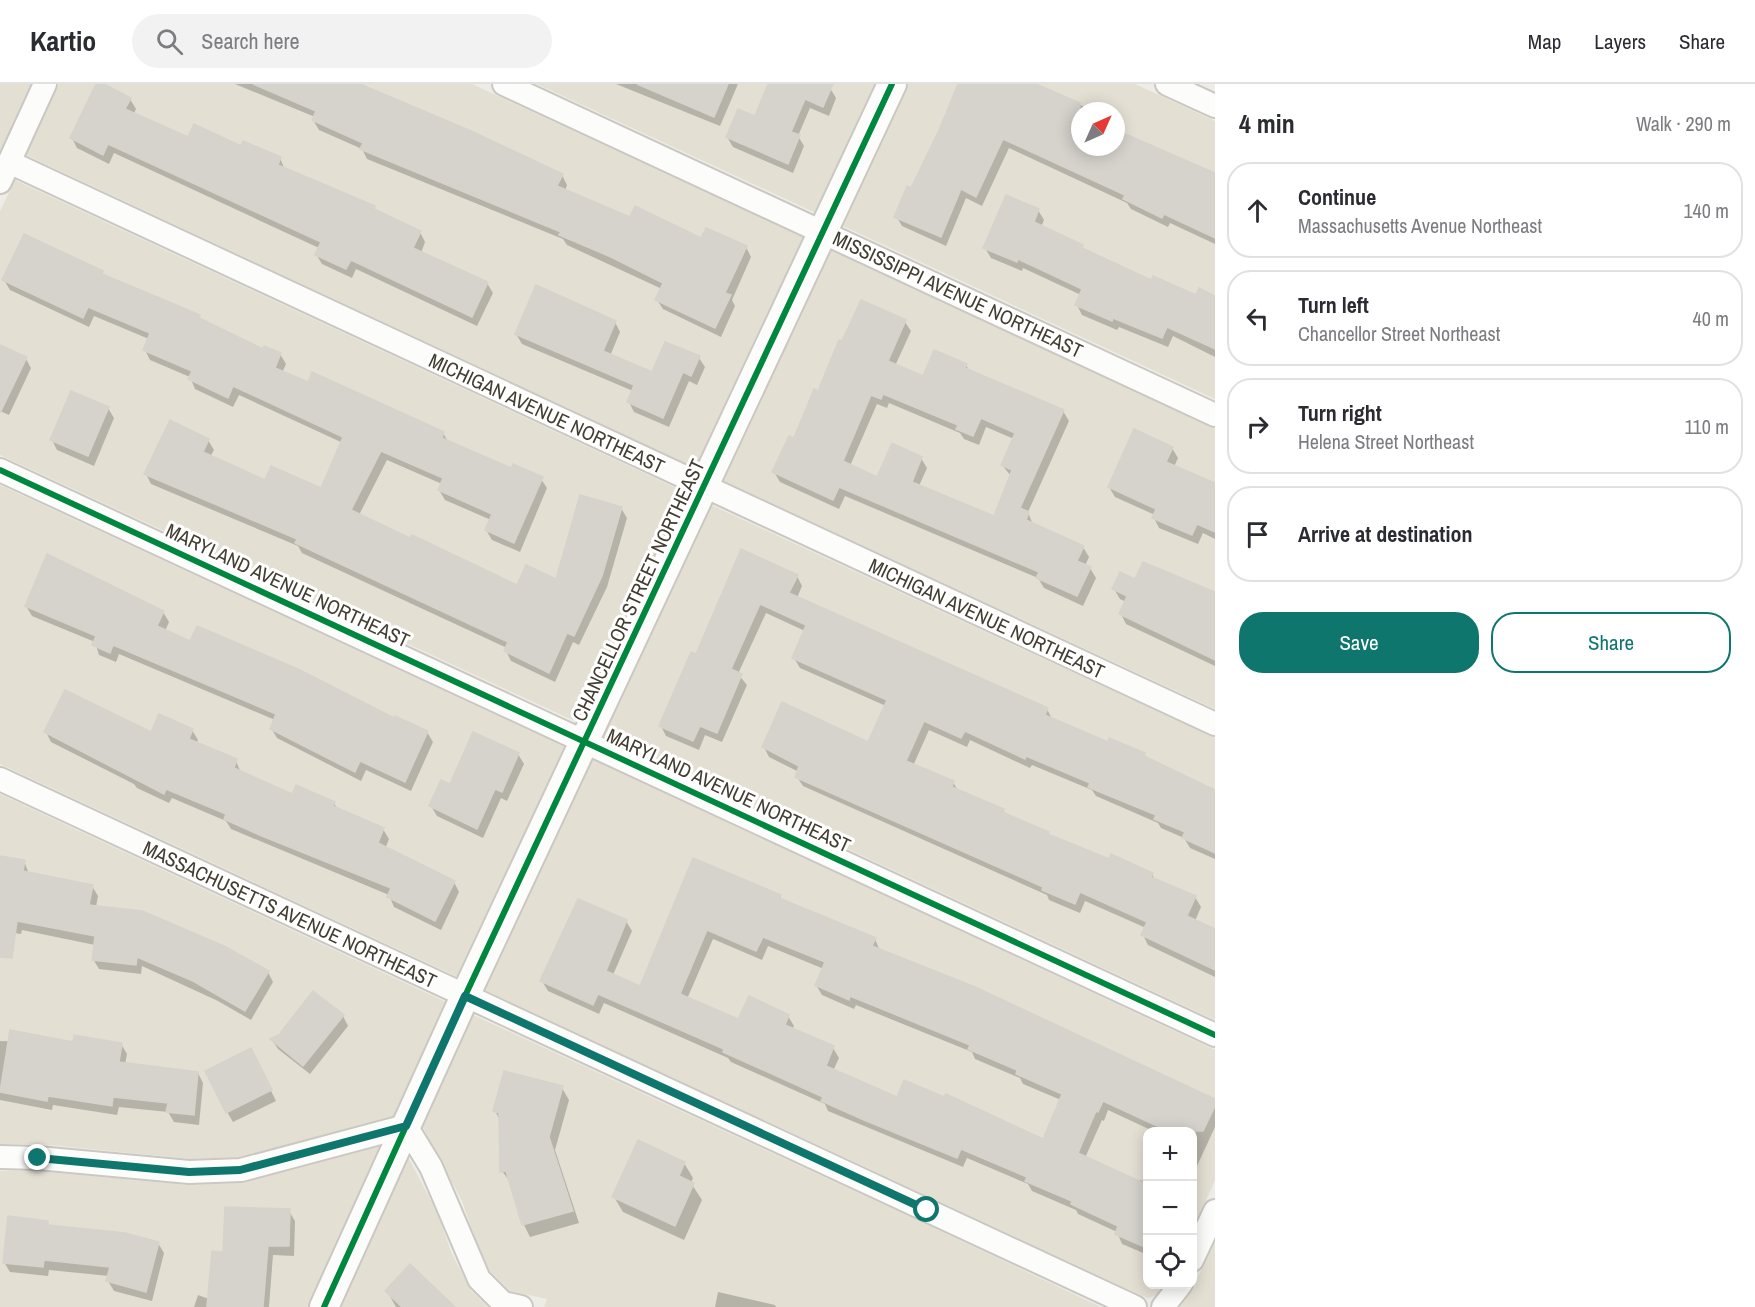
<!DOCTYPE html>
<meta charset="utf-8">
<style>
:root{--surface:#fff;--page:#f2f2f3;--text:#2b2b33;--muted:#7c7c81;--line:#e1e1e2;--accent:#0f766e}
body{margin:0;font-family:"Archivo Narrow",sans-serif;background:var(--page);color:var(--text)}
.controls{position:absolute;right:18px;bottom:18px;display:grid;overflow:hidden;border-radius:12px;box-shadow:0 3px 15px #0003}
.controls button{width:54px;height:54px;display:grid;place-items:center;padding:0;border:0;border-bottom:2px solid var(--line);background:var(--surface);color:var(--text);font:30px sans-serif}
.compass{position:absolute;left:1071px;top:18px;width:54px;height:54px;border-radius:50%;background:var(--surface);box-shadow:0 3px 15px #0003;rotate:45deg}
.stop{position:absolute;width:18px;height:18px;margin:-14px;border:4px solid #0f766e;border-radius:50%;background:#fff}
.stop.end{background:#0f766e;border-color:#fff;box-shadow:0 2px 6px #0008}
.list{margin:0;padding:0;list-style:none}
h2{display:flex;justify-content:space-between;align-items:center;height:78px;margin:0;padding:0 24px;font-size:26px}
h2 small{font-size:20px;font-weight:400;color:var(--muted)}
.list li{display:grid;grid-template-columns:39px 1fr auto;gap:18px;align-items:center;box-sizing:border-box;height:96px;margin:0 12px 12px;padding:0 12px;border:2px solid var(--line);border-radius:24px}
.list b{display:block;font-size:22px;white-space:nowrap}
.list p{margin:0;font-size:20px;white-space:nowrap;color:var(--muted)}
.list em{font-size:20px;font-style:normal;color:var(--muted)}
.actions{display:flex;gap:12px;padding:18px 24px}
.actions a{flex:1;padding:14px 0;border:2px solid var(--accent);border-radius:24px;text-align:center;font-size:21px;color:var(--accent)}
.actions .main{background:var(--accent);color:#fff}
.icon{flex:none;width:33px;height:33px;fill:none;stroke:currentColor;stroke-width:2;stroke-linecap:round;stroke-linejoin:round}
.map{position:relative;flex:none;width:1215px;height:1223px;overflow:hidden}
header{display:flex;align-items:center;gap:36px;box-sizing:border-box;height:84px;padding:0 30px;background:var(--surface);border-bottom:2px solid var(--line)}
header strong{font-size:28px}
nav{display:flex;gap:33px;margin-inline-start:auto;font-size:21px}
.search{width:420px;height:54px;background:var(--page);display:flex;align-items:center;gap:15px;box-sizing:border-box;padding:0 21px;border-radius:33px;color:var(--muted);font-size:22px}
main{display:flex}
aside{flex:1;background:var(--surface)}
.map>svg:first-child{display:block}
.residential{fill:#e3dfd3;fill-rule:evenodd}
.shadow{fill:#0003;fill-rule:evenodd}
.building{fill:#d6d3cd;stroke:#d6d3cc;stroke-width:1.5;fill-rule:evenodd}
.lines{fill:none;stroke-linecap:round;stroke-linejoin:round}
.minor-casing{stroke:#cac8c2;stroke-width:26}
.tertiary-casing{stroke:#cac8c2;stroke-width:32}
.minor{stroke:#fcfcfb;stroke-width:22}
.tertiary{stroke:#fcfcfb;stroke-width:28}
.cycleway-casing{stroke:#fff;stroke-width:10}
.cycleway{stroke:#00873e;stroke-width:6}
.route{stroke:#0f766e;stroke-width:8}
.labels{text-anchor:middle;dominant-baseline:central;stroke-width:6;stroke-linejoin:round;paint-order:stroke}
.street-label{font-size:20px;fill:#433e32;stroke:#fff}
</style>
<header>
<strong>Kartio</strong>
<div class="search"><svg class="icon" aria-label="search" viewBox="0 0 24 24"><circle cx="10" cy="10" r="6"/><path d="M15 15l6 6"/></svg>Search here</div>
<nav><a>Map</a><a>Layers</a><a>Share</a></nav>
</header>
<main>
<div class="map">
<svg width="1215" height="1223" viewBox="0 0 1215 1223">
<rect width="100%" height="100%" fill="#eeece6"/>
<!-- residential -->
<g class="residential">
<polygon points="0,0 32,0 0,69"/>
<polygon points="59,0 472,0 807,155 698,385 26,71"/>
<polygon points="537,0 879,0 818,130"/>
<path d="M906,0H1135L1215,37V315L841,141ZM1080,27H1116V63H1080Z"/>
<polygon points="15,96 687,409 581,640 0,371 0,127"/>
<polygon points="830,165 1215,345 1215,625 720,395"/>
<polygon points="0,401 569,665 460,894 0,680"/>
<polygon points="709,420 1215,654 1215,936 603,651"/>
<polygon points="592,675 1215,966 1215,1096 1193,1146 1192,1048 1148,1048 1148,1200 1167,1201 1158,1211 1148,1214 1134,1208 482,905"/>
<polygon points="0,710 448,919 398,1032 240,1073 191,1075 40,1060 0,1060"/>
<polygon points="471,930 921,1138 1101,1223 544,1223 547,1215 510,1207 490,1187 475,1155 462,1117 421,1040"/>
<polygon points="384,1061 310,1223 0,1223 0,1087 36,1087 187,1101 240,1099"/>
<polygon points="407,1071 438,1130 451,1168 470,1205 488,1223 337,1223"/>
<polygon points="1215,1156 1215,1223 1180,1223 1191,1208"/>
</g>
<!-- shadow -->
<g class="shadow">
<polygon points="98,0 130,15 136,25 133,31 189,55 242,64 280,74 285,86 374,123 377,128 420,148 425,158 421,169 487,199 493,209 477,242 356,185 352,194 322,180 316,170 319,164 114,69 109,80 77,64 72,54"/>
<polygon points="235,0 357,0 562,91 567,101 565,107 631,135 702,156 746,163 751,173 732,216 735,222 721,253 663,225 657,216 662,205 567,161 563,155 367,75 362,65 319,46 313,36 315,33"/>
<polygon points="616,0 738,0 720,42"/>
<polygon points="770,0 832,0 830,4 836,14 829,32 810,24 798,52 804,62 793,89 733,63 727,53 756,34"/>
<polygon points="960,0 1035,0 1093,27 1080,27 1080,63 1116,63 1116,47 1215,90 1215,160 1170,139 1168,143 1131,125 1127,119 1009,64 982,122 966,114 946,162 902,142 896,132 912,106"/>
<polygon points="1038,126 1044,136 1041,143 1152,198 1196,213 1215,213 1215,273 1173,252 1168,263 1119,243 1117,246 1082,231 1077,221 1081,211 1023,184 1022,187 991,174 985,164"/>
<polygon points="102,188 105,193 199,233 201,237 264,267 280,270 286,280 282,289 443,349 449,359 512,386 541,395 547,404 520,468 492,456 486,446 491,436 445,416 439,406 442,400 387,376 359,431 518,503 557,497 621,424 627,434 607,503 579,561 573,558 555,598 511,577 506,567 507,564 302,469 298,462 151,400 146,390 208,356 214,366 210,373 266,398 322,406 343,359 239,311 233,323 195,305 190,293 150,276 145,266 149,255 94,232 89,243 10,206 4,196"/>
<polygon points="615,238 620,248 610,272 652,290 699,274 705,283 697,301 689,297 669,343 634,328 629,318 633,307 522,260 516,250"/>
<path d="M905,238L911,247L895,282L924,294L966,281L970,288L1063,327L1069,337L1028,428L1033,441L1083,463L1089,473L1085,482L1090,484L1096,494L1083,522L1044,504L1038,494L845,412L839,425L780,398L774,388L794,356L819,309ZM889,319L960,349L964,355L979,361L986,343L1014,355L1002,381L1011,392L995,434L919,402L927,384L921,374L878,395L850,382L877,320L887,324Z"/>
<polygon points="0,262 26,275 31,284 9,331 0,327"/>
<polygon points="108,324 114,334 94,382 57,366 52,356"/>
<polygon points="1172,364 1178,374 1174,383 1215,401 1215,455 1203,449 1198,460 1159,444 1154,434 1155,431 1115,413 1109,403"/>
<polygon points="742,467 797,492 802,502 797,514 1047,625 1053,637 1108,660 1144,670 1147,675 1215,707 1215,775 1190,764 1184,754 1161,744 1158,739 1096,712 1092,706 1032,681 1030,684 970,656 967,663 929,646 913,682 953,698 958,707 1003,726 1005,731 1050,752 1110,777 1152,790 1155,796 1195,813 1201,823 1195,837 1215,846 1215,893 1148,861 1143,851 1146,844 1085,817 1080,829 1049,816 1047,811 803,702 797,693 799,688 769,673 764,663 869,660 886,622 800,584 794,574 805,547 766,529 738,590 747,601 722,658 705,651 699,666 666,652 661,642 696,572"/>
<polygon points="1136,497 1215,511 1215,582 1126,540 1121,530 1126,518 1120,515 1114,505"/>
<polygon points="26,522 163,528 169,538 165,547 427,648 433,658 411,707 366,686 361,697 277,654 271,644 275,636 119,570 116,578 99,571 95,558 32,532"/>
<polygon points="192,646 198,656 196,660 236,677 241,689 293,712 334,719 338,726 383,745 389,755 385,765 454,798 459,808 441,846 394,823 389,811 231,745 226,737 172,714 169,719 137,704 134,700 51,658 46,648 151,650"/>
<polygon points="518,670 524,680 507,717 501,714 483,754 437,732 431,722 450,702"/>
<polygon points="0,774 24,777 29,790 92,802 98,812 96,823 268,888 273,898 251,936 218,917 142,882 141,890 99,885 93,875 95,861 22,846 21,850 0,847"/>
<path d="M694,776L780,812L783,818L875,855L880,867L1215,1017V1043L1197,1082L1192,1080V1048H1155L1108,1026L1104,1037L1102,1036L1085,1074L1138,1099L1140,1096L1148,1099V1171L1122,1160L1117,1148L1078,1130L1076,1126L1032,1107L1028,1100L967,1074L963,1083L828,1027L825,1020L731,978L728,974L604,919L599,930L548,907L542,897L626,837L632,847L613,891L640,904ZM713,855L762,876L768,862L824,885L816,901L822,911L854,925L856,921L972,968L975,975L1020,994L1023,1000L1061,1016L1044,1057L898,1015L833,987L839,974L833,964L792,946L794,942L788,932L739,937L687,915Z"/>
<polygon points="343,932 348,942 310,990 278,965 272,956"/>
<polygon points="0,957 121,960 127,970 125,981 198,989 203,999 199,1041 174,1038 168,1028 119,1023 117,1031 53,1021 52,1026 0,1016"/>
<polygon points="256,976 276,1017 233,1038 227,1028"/>
<polygon points="562,1004 569,1016 555,1066 579,1139 530,1153 524,1141 511,1099 502,1087 501,1038 495,1027"/>
<polygon points="684,1079 693,1094 691,1099 702,1116 684,1156 623,1128 614,1113"/>
<polygon points="289,1127 295,1137 294,1172 273,1171 269,1223 194,1223 198,1211 209,1215 225,1170"/>
<polygon points="47,1138 50,1143 158,1159 164,1169 152,1217 114,1207 108,1197 109,1192 49,1186 48,1192 10,1188 4,1178"/>
<polygon points="387,1207 453,1223 396,1223"/>
<polygon points="718,1208 775,1221 776,1223 715,1223"/>
</g>
<!-- building -->
<g class="building">
<polygon points="96,0 104,0 131,14 125,25 188,53 194,40 241,62 243,57 281,73 278,81 375,122 374,125 421,147 413,164 488,198 472,233 351,176 346,185 315,171 321,158 108,60 103,71 70,54"/>
<polygon points="253,0 360,0 471,47 563,90 557,102 630,133 635,122 701,154 706,144 747,162 725,209 731,211 715,244 655,216 663,199 611,173 559,151 561,148 360,65 363,59 312,36 316,27"/>
<polygon points="637,0 728,0 714,33"/>
<polygon points="768,0 833,0 823,23 805,15 791,48 800,51 788,80 726,53 738,25 755,32"/>
<polygon points="958,0 1036,0 1080,19 1080,63 1116,63 1116,46 1215,89 1215,154 1164,130 1162,134 1123,115 1125,111 1003,55 976,113 961,105 941,153 894,133 907,102 911,104 940,44"/>
<polygon points="1006,111 1039,125 1034,138 1083,161 1082,164 1151,196 1153,192 1196,211 1199,204 1215,212 1215,265 1167,243 1162,254 1113,234 1112,237 1075,221 1082,205 1018,175 1017,178 983,164"/>
<polygon points="24,150 103,187 102,190 200,231 199,234 263,265 264,262 281,269 275,284 308,298 312,288 444,348 442,354 511,384 513,380 543,393 514,459 485,446 492,430 438,406 443,394 381,367 351,426 410,454 412,451 517,501 526,481 556,495 580,411 622,423 602,492 574,552 567,549 549,589 504,567 508,558 295,459 297,455 144,390 170,336 209,355 203,368 265,396 271,382 321,404 343,353 233,302 228,314 188,295 192,287 143,266 150,249 88,223 83,234 2,196"/>
<polygon points="536,201 616,237 603,267 652,288 665,258 700,272 691,292 683,288 663,334 627,318 634,301 515,250"/>
<path d="M861,216L906,236L888,277L923,292L934,266L967,280L965,284L1064,326L1020,424L1029,428L1026,436L1084,462L1077,477L1091,483L1077,512L1036,494L1039,488L839,403L833,416L772,388L789,352L794,354L814,305L818,307L839,256L842,257ZM883,310L958,341L956,345L973,352L981,334L1015,349L1001,381L1012,386L994,432L912,398L922,373L892,359L877,393L843,377L871,311L881,315Z"/>
<polygon points="0,261 27,273 0,329"/>
<polygon points="71,307 109,323 88,372 50,356"/>
<polygon points="1134,345 1173,363 1166,378 1215,399 1215,448 1197,440 1192,451 1152,434 1156,425 1108,403"/>
<polygon points="741,465 798,491 789,509 1048,624 1045,631 1108,658 1109,654 1145,669 1144,672 1215,706 1215,769 1182,754 1185,748 1154,735 1156,731 1088,703 1090,699 1026,672 1025,675 965,647 961,654 924,637 906,677 954,697 952,703 1004,725 1002,728 1049,748 1048,750 1109,775 1111,770 1153,789 1151,793 1196,812 1187,832 1215,845 1215,886 1141,851 1147,838 1080,808 1075,820 1042,806 1043,803 795,693 799,682 762,663 782,618 868,658 887,616 792,574 806,541 760,520 731,585 742,590 717,649 700,642 693,657 659,642 691,568 696,570"/>
<polygon points="47,470 164,527 157,542 190,557 197,542 298,585 394,634 395,632 428,647 405,698 360,677 355,688 270,645 276,630 113,561 110,569 92,561 96,552 25,522"/>
<polygon points="1143,478 1215,508 1215,576 1119,530 1127,512 1112,505 1120,488 1135,495"/>
<polygon points="65,606 151,648 159,630 193,645 189,655 237,675 234,684 292,710 296,701 335,718 333,722 384,744 378,759 455,797 435,837 387,813 391,804 262,752 224,735 226,730 166,705 164,710 44,648"/>
<polygon points="473,648 519,669 502,708 495,705 477,745 429,722 441,696 450,700"/>
<polygon points="0,772 25,776 23,787 93,801 89,821 142,827 226,863 269,887 245,927 193,897 137,873 136,881 92,876 95,852 17,837 12,874 0,873"/>
<path d="M693,774L781,811L779,814L876,854L872,862L975,903L1215,1015V1022L1203,1047H1168L1103,1017L1098,1028L1096,1027L1078,1069L1148,1101V1150L1142,1162L1115,1150L1118,1142L1071,1120L1072,1117L1025,1097L1027,1093L961,1065L957,1074L864,1036L821,1017L823,1013L723,968L724,965L598,910L593,921L540,897L578,815L627,836L606,887L640,902ZM707,846L756,867L763,853L825,878L815,901L849,916L850,912L970,961L968,965L1017,986L1016,990L1062,1010L1043,1055L946,1010L944,1013L904,996L897,1013L826,982L834,962L785,941L789,931L749,912L738,935L680,910Z"/>
<polygon points="313,907 344,931 303,982 270,955 283,949 281,948"/>
<polygon points="10,946 73,958 74,951 122,959 119,978 198,988 194,1031 166,1028 168,1019 113,1013 112,1022 48,1012 47,1017 0,1008"/>
<polygon points="251,964 272,1006 226,1029 205,987"/>
<polygon points="504,987 563,1002 549,1053 573,1127 522,1141 506,1087 500,1088 499,1029 493,1027"/>
<polygon points="638,1056 685,1078 679,1092 694,1099 675,1142 612,1113"/>
<polygon points="225,1123 290,1125 289,1162 268,1162 263,1223 207,1223 212,1167 223,1168"/>
<polygon points="8,1132 48,1137 48,1141 125,1149 159,1158 146,1208 106,1197 110,1183 44,1176 43,1183 3,1179"/>
<polygon points="410,1180 455,1223 402,1223 385,1207"/>
</g>
<g class="lines">
<defs>
<g id="minor">
<polyline points="504,0 1215,331"/>
<polyline points="1167,0 1215,22"/>
<polyline points="9,78 1215,640"/>
<polyline points="0,98 45,0"/>
<polyline points="0,386 1215,951"/>
<polyline points="0,695 1135,1223"/>
<polyline points="0,1073 38,1074 189,1088 241,1086 406,1042 431,1083 479,1195 503,1219 521,1223"/>
<polyline points="1192,1176 1215,1127"/>
<polyline points="1163,1223 1181,1200"/>
</g>
<polyline id="tertiary" points="324,1223 465,912 892,0"/>
</defs>
<!-- minor casing -->
<use href="#minor" class="minor-casing"/>
<!-- tertiary casing -->
<use href="#tertiary" class="tertiary-casing"/>
<!-- minor -->
<use href="#minor" class="minor"/>
<!-- tertiary -->
<use href="#tertiary" class="tertiary"/>
<defs>
<g id="cycleway">
<polyline points="0,386 1215,951"/>
<polyline points="324,1223 465,912 892,0"/>
</g>
</defs>
<!-- cycleway casing -->
<use href="#cycleway" class="cycleway-casing"/>
<!-- cycleway -->
<use href="#cycleway" class="cycleway"/>
</g>
<g class="lines">
<!-- route -->
<polyline class="route" points="38,1074 189,1088 240,1086 406,1042 465,912 927,1126"/>
</g>
<g class="labels">
<!-- street labels -->
<g class="street-label">
<text transform="translate(958 210) rotate(25)">MISSISSIPPI AVENUE NORTHEAST</text>
<text transform="translate(547 329) rotate(25)">MICHIGAN AVENUE NORTHEAST</text>
<text transform="translate(288 501) rotate(25)">MARYLAND AVENUE NORTHEAST</text>
<text transform="translate(638 506) rotate(-65)">CHANCELLOR STREET NORTHEAST</text>
<text transform="translate(987 534) rotate(25)">MICHIGAN AVENUE NORTHEAST</text>
<text transform="translate(729 706) rotate(25)">MARYLAND AVENUE NORTHEAST</text>
<text transform="translate(290 830) rotate(25)">MASSACHUSETTS AVENUE NORTHEAST</text>
</g>
</g>
</svg>
<div class="controls">
<button>+</button>
<button>−</button>
<button><svg class="icon" aria-label="locate" viewBox="0 0 24 24"><circle cx="12" cy="12" r="6"/><path d="M12 2v4M12 18v4M2 12h4M18 12h4"/></svg></button>
</div>
<svg class="compass" viewBox="-18 -18 36 36"><path d="M0-13l5 13h-10z" fill="#e53935"/><path d="M0 13l5-13h-10z" fill="#7c7c81"/></svg>
<div class="stop" style="left:927px;top:1126px"></div>
<div class="stop end" style="left:38px;top:1074px"></div>
</div>
<aside>
<h2>4 min<small>Walk · 290 m</small></h2>
<ul class="list">
<li><svg class="icon" aria-label="ahead" viewBox="0 0 24 24"><path d="M12 20V5M6 11l6-6 6 6"/></svg><div><b>Continue</b><p>Massachusetts Avenue Northeast</p></div><em>140 m</em></li>
<li><svg class="icon" aria-label="left" viewBox="0 0 24 24"><path d="M17 20v-9H6M10 6l-5 5 5 5"/></svg><div><b>Turn left</b><p>Chancellor Street Northeast</p></div><em>40 m</em></li>
<li><svg class="icon" aria-label="right" viewBox="0 0 24 24"><path d="M7 20v-9h11M14 6l5 5-5 5"/></svg><div><b>Turn right</b><p>Helena Street Northeast</p></div><em>110 m</em></li>
<li><svg class="icon" aria-label="arrive" viewBox="0 0 24 24"><path d="M6 21V4h12l-3 4 3 4H6"/></svg><div><b>Arrive at destination</b></div></li>
</ul>
<div class="actions"><a class="main">Save</a><a>Share</a></div>
</aside>
</main>
